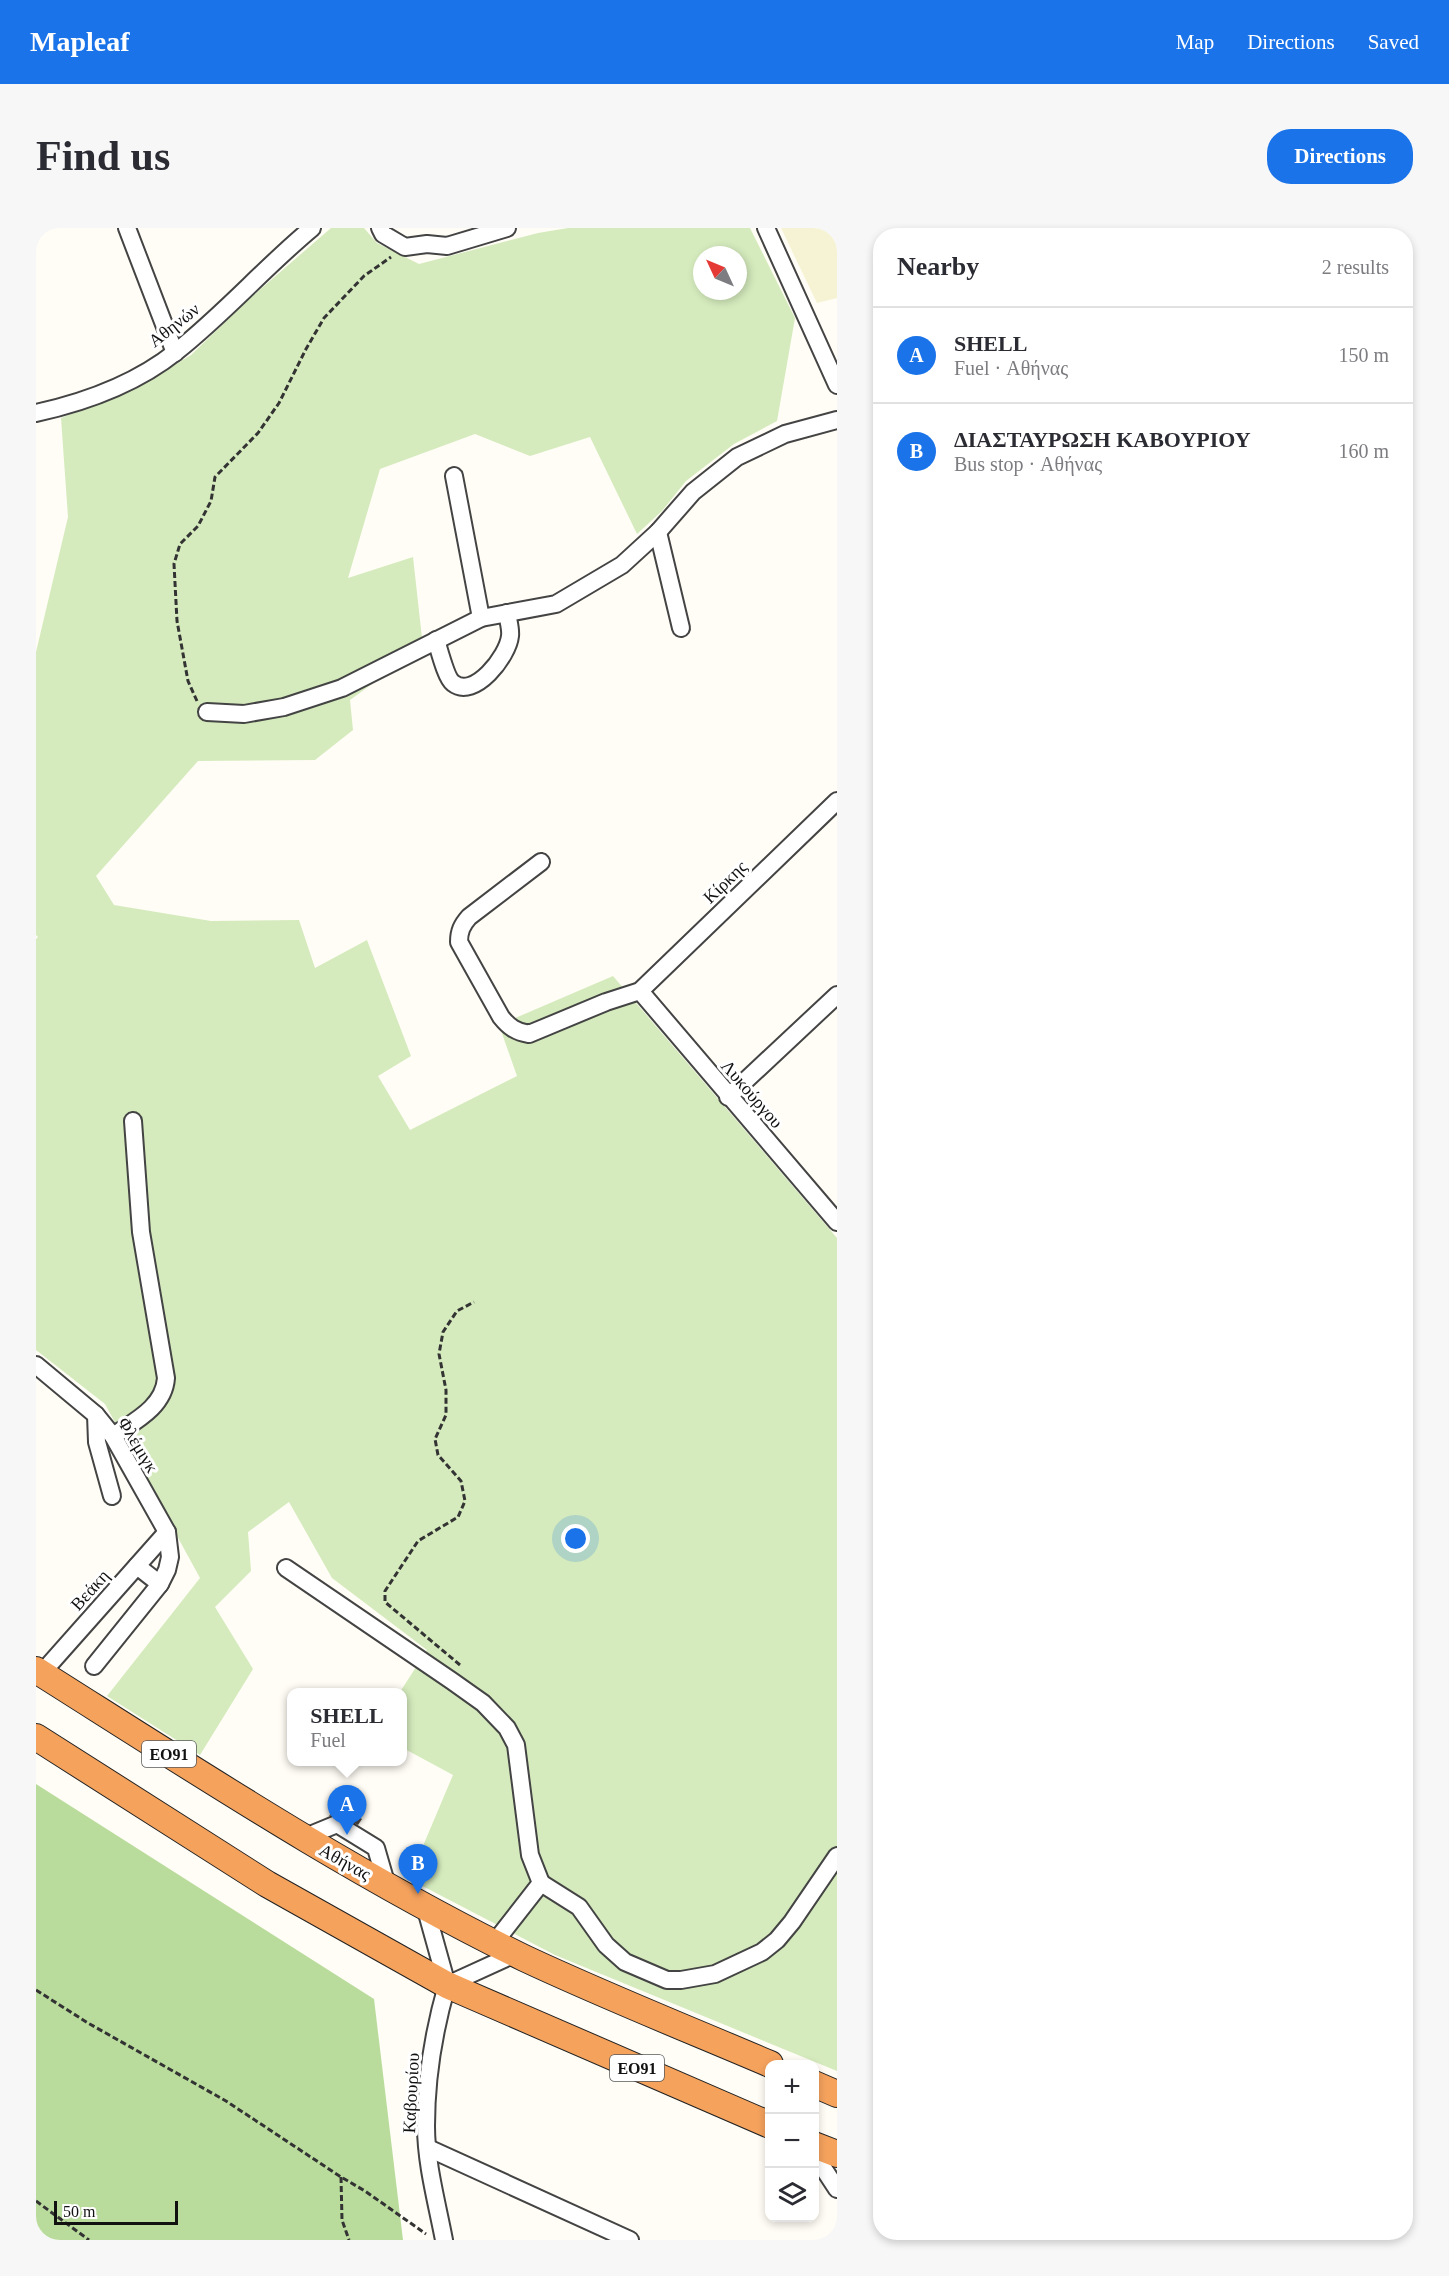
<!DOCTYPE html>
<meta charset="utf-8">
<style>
:root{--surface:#fff;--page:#f7f7f7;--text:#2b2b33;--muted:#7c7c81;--line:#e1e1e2;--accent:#1a73e8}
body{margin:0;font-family:Georgia,serif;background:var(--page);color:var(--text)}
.controls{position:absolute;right:18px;bottom:18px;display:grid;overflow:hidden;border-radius:12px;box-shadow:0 3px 9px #0003}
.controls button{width:54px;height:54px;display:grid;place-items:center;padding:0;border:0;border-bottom:2px solid var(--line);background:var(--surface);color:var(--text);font:30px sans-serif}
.compass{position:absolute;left:657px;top:18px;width:54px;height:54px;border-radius:50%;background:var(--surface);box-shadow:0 3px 9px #0003;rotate:314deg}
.scale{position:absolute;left:18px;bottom:15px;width:124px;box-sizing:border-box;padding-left:6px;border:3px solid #111;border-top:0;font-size:16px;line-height:21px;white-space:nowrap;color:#111;-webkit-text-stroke:4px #fff;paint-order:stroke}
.you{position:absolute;left:540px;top:1311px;width:21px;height:21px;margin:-15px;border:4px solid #fff;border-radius:50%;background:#1a73e8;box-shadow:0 0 0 9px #1a73e833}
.badge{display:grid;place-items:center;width:39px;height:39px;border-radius:50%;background:var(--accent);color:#fff;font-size:20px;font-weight:700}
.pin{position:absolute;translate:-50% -50px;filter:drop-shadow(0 2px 3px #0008)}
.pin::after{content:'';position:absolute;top:32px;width:21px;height:18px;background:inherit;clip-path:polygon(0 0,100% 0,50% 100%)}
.popup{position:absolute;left:251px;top:1460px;width:120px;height:78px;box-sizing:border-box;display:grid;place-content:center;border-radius:12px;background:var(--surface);filter:drop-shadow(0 2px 4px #0005);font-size:20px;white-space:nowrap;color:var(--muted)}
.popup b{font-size:22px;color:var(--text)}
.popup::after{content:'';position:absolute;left:50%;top:100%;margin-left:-12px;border:12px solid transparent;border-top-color:var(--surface)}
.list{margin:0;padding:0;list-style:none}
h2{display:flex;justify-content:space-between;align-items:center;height:78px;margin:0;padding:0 24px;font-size:26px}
h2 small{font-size:20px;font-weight:400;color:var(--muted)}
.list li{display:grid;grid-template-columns:39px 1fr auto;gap:18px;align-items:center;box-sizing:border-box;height:96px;padding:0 24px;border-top:2px solid var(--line)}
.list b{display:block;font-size:22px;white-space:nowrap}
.list p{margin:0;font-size:20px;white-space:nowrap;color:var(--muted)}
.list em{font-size:20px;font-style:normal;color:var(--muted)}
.icon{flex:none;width:33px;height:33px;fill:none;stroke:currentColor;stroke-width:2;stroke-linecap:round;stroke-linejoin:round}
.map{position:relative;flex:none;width:801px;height:2012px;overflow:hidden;border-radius:24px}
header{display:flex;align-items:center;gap:36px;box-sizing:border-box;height:84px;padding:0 30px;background:var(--accent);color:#fff}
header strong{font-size:28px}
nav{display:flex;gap:33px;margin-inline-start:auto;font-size:21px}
.intro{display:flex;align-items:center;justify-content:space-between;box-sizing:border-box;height:144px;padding:0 36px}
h1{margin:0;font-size:42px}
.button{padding:15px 27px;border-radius:24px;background:var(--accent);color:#fff;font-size:21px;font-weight:700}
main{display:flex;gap:36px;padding:0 36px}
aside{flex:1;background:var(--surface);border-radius:24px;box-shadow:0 3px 9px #0003}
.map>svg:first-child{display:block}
.farmland{fill:#f6f3d4}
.green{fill:#d5ebbd;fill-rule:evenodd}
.forest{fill:#b9dc9c}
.building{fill:#5a524d}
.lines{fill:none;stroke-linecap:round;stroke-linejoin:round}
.minor-casing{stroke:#444;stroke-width:20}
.highway-casing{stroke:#222;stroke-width:28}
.path{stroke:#333;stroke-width:3;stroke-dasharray:6 3;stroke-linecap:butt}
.minor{stroke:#fff;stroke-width:16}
.highway{stroke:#f5a25d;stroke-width:26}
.labels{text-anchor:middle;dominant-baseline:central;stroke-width:6;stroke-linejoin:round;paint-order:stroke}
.shield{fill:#fff;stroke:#585858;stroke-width:1.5}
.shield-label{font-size:16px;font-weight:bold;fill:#111}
.street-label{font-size:18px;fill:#111;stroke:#fff}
</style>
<header>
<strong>Mapleaf</strong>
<nav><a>Map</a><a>Directions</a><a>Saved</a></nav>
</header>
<div class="intro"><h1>Find us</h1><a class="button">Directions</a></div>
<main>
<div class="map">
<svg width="801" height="2012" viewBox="0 0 801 2012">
<rect width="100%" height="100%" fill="#fffdf5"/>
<!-- farmland -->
<polygon class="farmland" points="745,0 801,0 801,70 781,75"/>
<!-- green -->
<path class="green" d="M295,0H328L341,15L383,36L502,5L532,0H714L759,90L741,193L698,216L650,253L626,283L601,306L554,209L494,228L439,206L344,241L312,350L377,329L387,419L314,472L317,502L279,532L162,533L60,648L78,677L175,693L263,692L279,740L331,712L375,828L342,848L374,902L481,848L463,797L577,748L801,1010V1843L519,1727L373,1651L417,1547L367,1520L366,1464H364L391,1422L296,1350L253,1274L212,1304L215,1343L179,1379L217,1441L164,1527L71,1468L164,1350L69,1176L0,1122V711L2,709L0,707V424L32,289L25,190L101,159L155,127L213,71ZM666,27H702V63H666Z"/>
<!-- forest -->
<polygon class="forest" points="0,1556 338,1771 367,2012 0,2012"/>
<!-- building -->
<polygon class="building" points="302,1575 326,1591 322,1597 302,1586 293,1588"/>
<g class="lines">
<defs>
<g id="minor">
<polyline points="91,0 139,125"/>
<polyline points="344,0 347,6 369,19 391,16 411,18 471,0"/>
<polyline points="730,0 801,157"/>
<path d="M0,185C50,174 100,156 141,123C189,85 229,39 276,0"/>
<polyline points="418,248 445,390"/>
<polyline points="622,304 645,400"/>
<path d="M400,412C403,421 410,450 417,455C438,472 472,428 474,408C475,401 472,392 471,385"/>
<polyline points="171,484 208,486 248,479 306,460 445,390 520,376 586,337 622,304 657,264 701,229 749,206 801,192"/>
<path d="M505,634L433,689C426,697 423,703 423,714L465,789C473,799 480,804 493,806L570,774L604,763L801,573"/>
<polyline points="604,763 801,994"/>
<polyline points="692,869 801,767"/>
<polyline points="0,1137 60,1187 77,1208 131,1304 134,1329 131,1342 124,1356"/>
<polyline points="60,1187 61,1214 76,1268"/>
<path d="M77,1208C99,1193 128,1179 130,1150L105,1004L97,893"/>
<polyline points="250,1340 416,1453 447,1475 471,1500 480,1517 494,1627 505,1655 459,1714"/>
<polyline points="58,1438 124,1356 101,1338"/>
<polyline points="5,1446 131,1304"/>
<polyline points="267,1610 301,1596 340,1620 351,1658"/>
<polyline points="505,1655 543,1679 570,1717 589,1734 631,1752 645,1752 679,1746 726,1724 741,1712 756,1694 801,1628"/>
<polyline points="389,1678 411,1757"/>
<polyline points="411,1757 481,1725"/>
<polyline points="392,1920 594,2012"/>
<polyline points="778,1926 801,1961"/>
<path d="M408,2012C401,1975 390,1936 390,1898C390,1851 398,1802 411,1757"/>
</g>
<g id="highway">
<path d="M0,1442C160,1543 318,1647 488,1730C569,1768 652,1801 734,1836"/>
<polyline points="0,1509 231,1656 411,1757 734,1897"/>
<polyline points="778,1856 801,1866"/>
<polyline points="778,1917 801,1926"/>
</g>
</defs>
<!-- minor casing -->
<use href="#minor" class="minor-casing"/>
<!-- highway casing -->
<use href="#highway" class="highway-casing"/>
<!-- path -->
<g class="path">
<polyline points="161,473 152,453 141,393 138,336 144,316 162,298 175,273 179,249 222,205 243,175 270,121 288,90 328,48 355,29"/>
<polyline points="424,1437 349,1374 349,1363 382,1313 422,1289 429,1273 425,1253 402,1227 399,1211 410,1187 410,1162 403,1126 407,1104 421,1083 438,1074"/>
<polyline points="0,1762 52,1795 190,1873 305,1949 329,1963 390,2006"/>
<polyline points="305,1949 306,1992 313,2012"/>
<polyline points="0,1973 53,2012"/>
</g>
<!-- minor -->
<use href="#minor" class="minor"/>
<!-- highway -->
<use href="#highway" class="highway"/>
</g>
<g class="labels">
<!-- shield labels -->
<g class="shield">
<rect x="106" y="1513" width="54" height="26" rx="4.5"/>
<rect x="574" y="1827" width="54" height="26" rx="4.5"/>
</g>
<g class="shield-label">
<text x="133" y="1526">ΕΟ91</text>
<text x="601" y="1840">ΕΟ91</text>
</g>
<!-- street labels -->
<g class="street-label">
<text transform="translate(138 97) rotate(-38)">Αθηνών</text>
<text transform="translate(689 654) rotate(-44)">Κίρκης</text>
<text transform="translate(716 866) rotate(49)">Λυκούργου</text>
<text transform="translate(102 1217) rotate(59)">Φλέμιγκ</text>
<text transform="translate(54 1362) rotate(-48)">Βεάκη</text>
<text transform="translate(309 1634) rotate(29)">Αθήνας</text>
<text transform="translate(375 1865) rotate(-87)">Καβουρίου</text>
</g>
</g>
</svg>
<div class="controls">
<button>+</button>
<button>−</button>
<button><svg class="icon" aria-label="layers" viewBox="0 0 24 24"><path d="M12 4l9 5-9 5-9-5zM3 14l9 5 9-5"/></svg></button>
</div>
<svg class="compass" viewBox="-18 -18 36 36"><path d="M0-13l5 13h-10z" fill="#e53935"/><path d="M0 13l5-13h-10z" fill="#7c7c81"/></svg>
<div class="scale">50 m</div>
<div class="you"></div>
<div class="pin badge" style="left:311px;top:1607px">A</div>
<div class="popup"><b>SHELL</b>Fuel</div>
<div class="pin badge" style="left:382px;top:1666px">B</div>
</div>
<aside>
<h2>Nearby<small>2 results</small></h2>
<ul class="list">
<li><span class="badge">A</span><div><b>SHELL</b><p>Fuel · Αθήνας</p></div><em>150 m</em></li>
<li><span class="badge">B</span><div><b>ΔΙΑΣΤΑΥΡΩΣΗ ΚΑΒΟΥΡΙΟΥ</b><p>Bus stop · Αθήνας</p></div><em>160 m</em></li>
</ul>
</aside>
</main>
